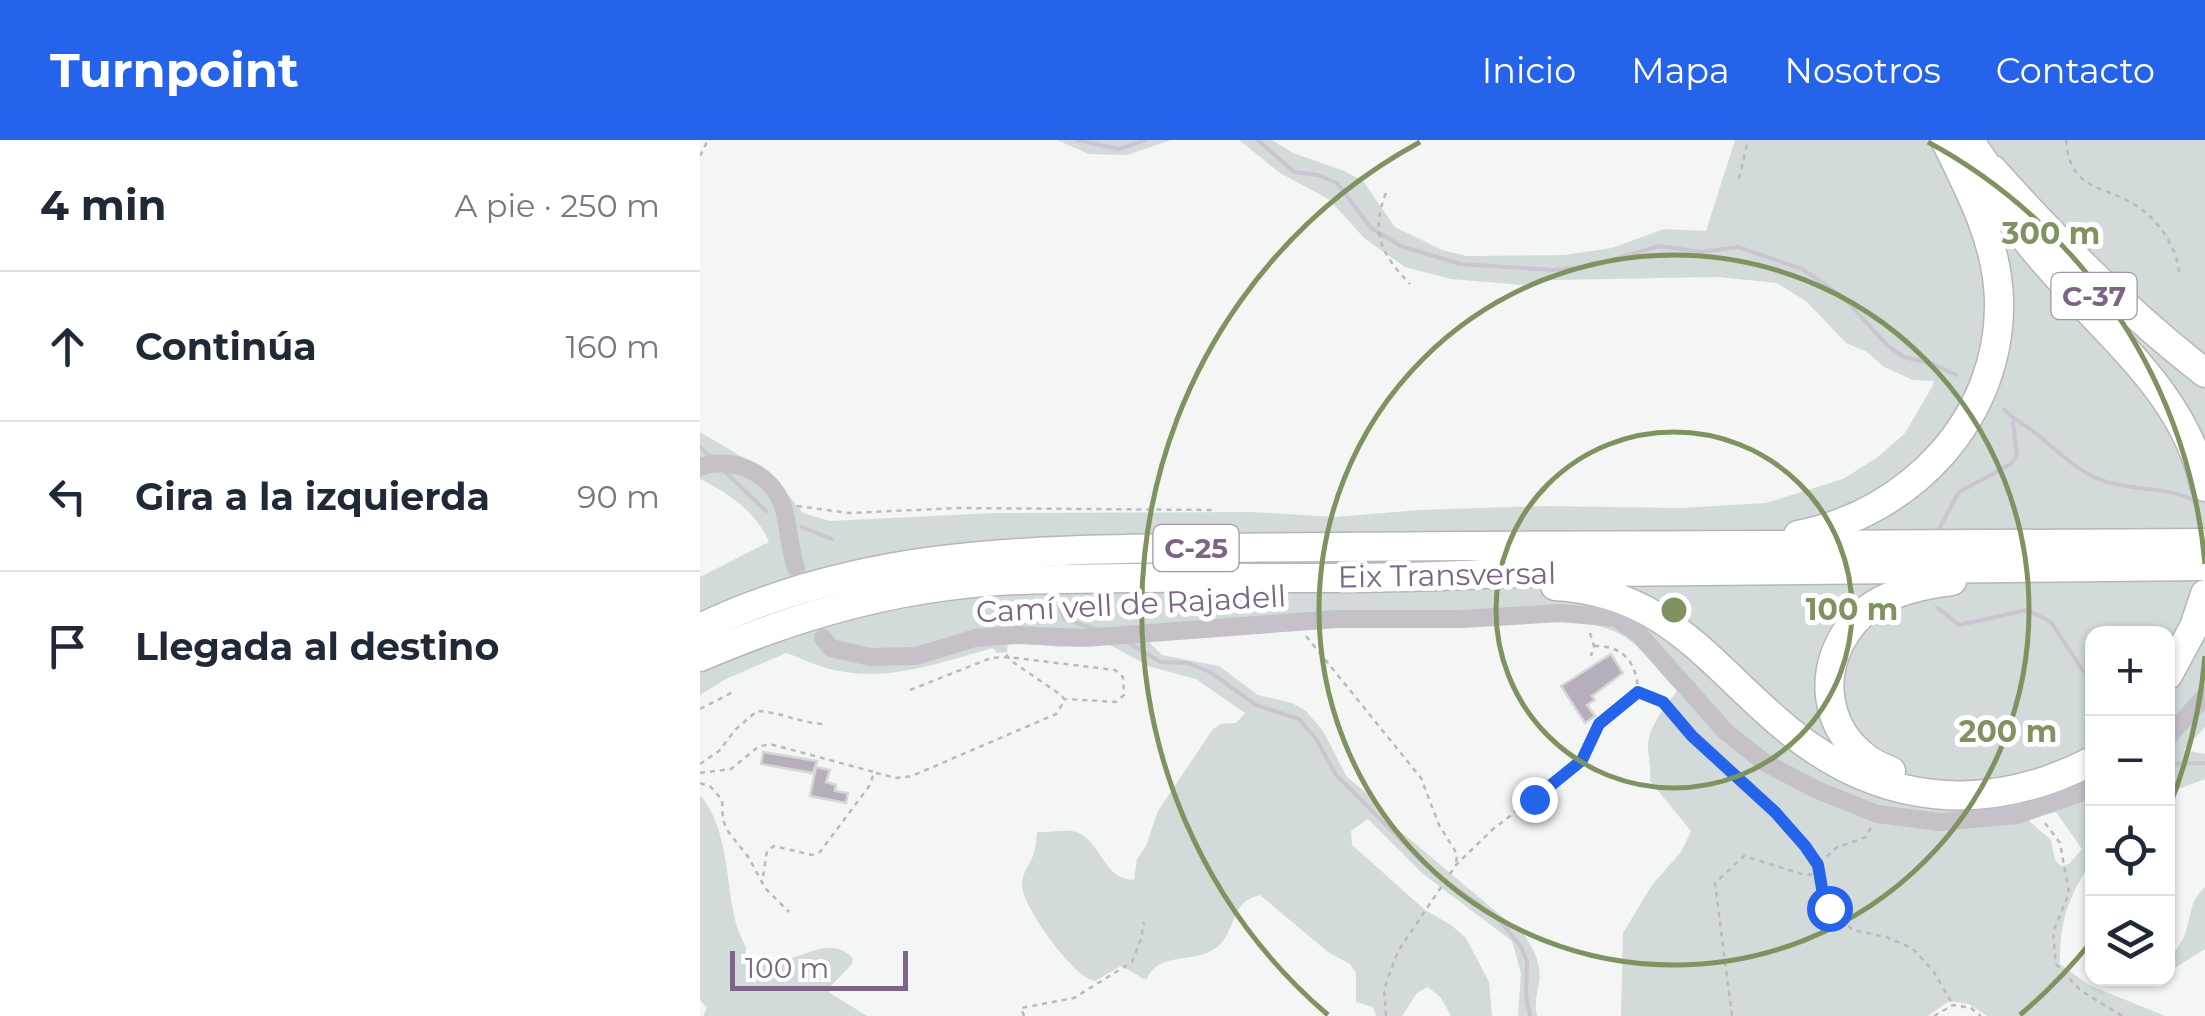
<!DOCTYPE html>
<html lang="es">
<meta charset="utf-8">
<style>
:root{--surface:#fff;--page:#f6f6f7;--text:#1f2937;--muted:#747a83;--line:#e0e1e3;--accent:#2563eb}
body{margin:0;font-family:Montserrat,sans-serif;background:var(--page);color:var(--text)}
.controls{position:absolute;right:30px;bottom:30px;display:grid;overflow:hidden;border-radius:20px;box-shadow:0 2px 8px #0004}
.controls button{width:90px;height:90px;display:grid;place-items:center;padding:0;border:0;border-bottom:2px solid var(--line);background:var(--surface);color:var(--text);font:50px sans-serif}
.scale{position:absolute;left:30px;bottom:25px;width:178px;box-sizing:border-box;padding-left:10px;border:5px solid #7b6485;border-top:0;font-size:28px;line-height:35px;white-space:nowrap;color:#7b6485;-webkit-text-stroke:8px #fff;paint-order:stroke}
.stop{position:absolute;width:30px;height:30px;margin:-22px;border:8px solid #2563eb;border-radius:50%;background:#fff}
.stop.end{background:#2563eb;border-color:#fff;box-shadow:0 2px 10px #0008}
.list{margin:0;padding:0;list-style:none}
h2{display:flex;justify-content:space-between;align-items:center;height:130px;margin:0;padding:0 40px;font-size:42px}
h2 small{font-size:32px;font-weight:400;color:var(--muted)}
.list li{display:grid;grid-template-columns:65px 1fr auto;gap:30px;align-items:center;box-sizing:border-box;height:150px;padding:0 40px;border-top:2px solid var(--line)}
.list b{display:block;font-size:38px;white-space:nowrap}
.list em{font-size:32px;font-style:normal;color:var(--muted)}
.icon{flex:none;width:55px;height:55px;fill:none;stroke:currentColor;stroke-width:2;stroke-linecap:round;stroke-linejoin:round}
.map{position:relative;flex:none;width:1505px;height:876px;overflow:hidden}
header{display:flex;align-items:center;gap:60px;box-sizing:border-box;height:140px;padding:0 50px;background:var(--accent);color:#fff}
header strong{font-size:48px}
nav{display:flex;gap:55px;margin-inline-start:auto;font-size:35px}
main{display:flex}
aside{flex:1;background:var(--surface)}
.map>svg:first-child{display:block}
.green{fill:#d2dbda;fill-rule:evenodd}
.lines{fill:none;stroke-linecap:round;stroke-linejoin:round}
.stream{stroke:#cbc4d1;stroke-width:4}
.building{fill:#b7aebc;stroke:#d5d8d6;stroke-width:2.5}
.highway-casing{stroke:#b9b4bb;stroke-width:31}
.path{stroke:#bdb8be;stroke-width:2.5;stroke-dasharray:5 5;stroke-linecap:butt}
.minor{stroke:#c6c1c9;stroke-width:18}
.highway{stroke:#fff;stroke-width:28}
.route{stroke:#2563eb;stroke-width:12}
.ring{fill:none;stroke:#7f9361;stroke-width:5}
.labels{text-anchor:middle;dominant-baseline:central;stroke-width:10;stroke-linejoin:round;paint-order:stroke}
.shield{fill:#fff;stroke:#a392aa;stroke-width:2.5}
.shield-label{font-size:28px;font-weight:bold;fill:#7b6485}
.street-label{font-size:30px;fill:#7b6485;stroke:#fff}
.centre{fill:#7f9361;stroke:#fff;stroke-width:5}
.ring-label{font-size:30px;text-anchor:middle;font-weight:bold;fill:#7f9361;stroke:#fff;stroke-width:10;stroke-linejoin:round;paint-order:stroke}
</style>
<header>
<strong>Turnpoint</strong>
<nav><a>Inicio</a><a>Mapa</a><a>Nosotros</a><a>Contacto</a></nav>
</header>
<main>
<aside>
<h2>4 min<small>A pie · 250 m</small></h2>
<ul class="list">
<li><svg class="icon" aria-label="ahead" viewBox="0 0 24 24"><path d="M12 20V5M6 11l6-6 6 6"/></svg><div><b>Continúa</b></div><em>160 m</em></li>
<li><svg class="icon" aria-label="left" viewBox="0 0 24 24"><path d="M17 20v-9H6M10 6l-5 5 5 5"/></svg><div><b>Gira a la izquierda</b></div><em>90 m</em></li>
<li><svg class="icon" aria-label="arrive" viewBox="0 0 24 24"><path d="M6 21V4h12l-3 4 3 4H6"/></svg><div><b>Llegada al destino</b></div></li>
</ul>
</aside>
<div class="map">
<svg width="1505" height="876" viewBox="0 0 1505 876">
<rect width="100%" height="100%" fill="#f3f6f4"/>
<!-- green -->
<g class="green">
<polygon points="357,0 471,0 427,15 389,14"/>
<path d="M539,0H572L593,13L644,31L663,41L695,87L742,110L767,116L864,115L912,108L964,89L1006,91L1035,0H1505V587L1484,610L1505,614V639L1468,653V493H1392V720C1368,759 1360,778 1360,824L1389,845L1465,876H1287L1269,864L1249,861L1228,876H921L923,793L952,745L981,712L991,691L950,641C951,629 949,620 948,609C947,588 965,567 977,551C935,505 932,487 866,481L588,488L446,499L462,515L519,526L558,555L592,563L606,571L623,591L647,637L677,662L694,686L824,795C834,810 842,824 839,843C837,855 834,863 837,876H818L821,833L812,801L723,734L668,679L651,691L652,705L725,770L751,785L766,798L789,842L792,876H751L741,858L728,847L717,853L702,876H676L673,867L656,862V833L650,824L628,812L560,755C529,761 537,793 516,808C491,825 460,810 446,840L421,826L395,841C375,839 322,767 322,745C322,733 329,726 333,716C336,709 336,700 337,692C350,693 368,688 379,693C403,705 403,739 434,740L437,719L446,706L458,671L513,589L521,584L536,583L545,573L496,539L451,527L402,501L361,507L308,502L307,512L297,513L293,508C242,522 192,541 139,531C120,528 104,519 86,513L26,539L0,555V437L69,402C56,372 29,353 0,339V292L47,320L80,345L103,373L130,381L294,373L552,372L635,377L719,370L844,366L981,368L1066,363L1143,339L1178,317L1205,293L1232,247L1234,241L1213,240L1184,227L1167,212L1146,203L1107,162L1077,143L1018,137L851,140L823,145L751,139L705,127L664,98L630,60L580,33ZM1356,672L1382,709L1369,724L1361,726L1355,720L1351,700L1327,679Z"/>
<path d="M0,655C27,686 26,737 34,775C37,791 45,805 52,819L61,816C89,835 126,787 153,819L152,824L129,848L130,853L167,876H3L7,868L0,860Z"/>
<path d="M1505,747V809L1468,832C1467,815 1480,809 1485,794C1492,775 1489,761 1505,747Z"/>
</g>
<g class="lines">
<!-- stream -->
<g class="stream">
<polyline points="377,0 419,9 445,0"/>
<polyline points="558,0 594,32 618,35 637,43 671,88 701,106 760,124 853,130 892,126 959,106 1001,112 1038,107 1102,129 1143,157 1187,205 1204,217 1233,224 1256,235"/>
<path d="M1304,269C1313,280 1323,283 1334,292C1358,311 1381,336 1411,343C1440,351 1468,347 1495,361"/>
<polyline points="0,307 12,319"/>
<polyline points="22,329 66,371"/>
<polyline points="102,387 132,399"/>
<polyline points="1239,389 1259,352 1311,324 1317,315 1313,282"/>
<polyline points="1238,468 1259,485 1327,470 1351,482 1392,545"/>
<polyline points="360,469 365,479 395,489"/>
<polyline points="427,502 461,522 488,523 510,532 556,565 599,579 616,599 636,635 734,733 798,778 821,807 827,821 826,855 830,876"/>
<polyline points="1468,624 1505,623"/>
</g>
</g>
<!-- building -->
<g class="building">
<polygon points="911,514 923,533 892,556 895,560 887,565 895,576 885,583 861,546"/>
<polygon points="63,612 117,621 113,633 61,624"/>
<polygon points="116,627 130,630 126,642 136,645 135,651 148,653 146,663 110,656"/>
</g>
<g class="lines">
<defs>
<g id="highway">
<polyline points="1269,0 1302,48"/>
<path d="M1293,30C1358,103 1428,173 1505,233"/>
<path d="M1277,37C1308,79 1341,119 1376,157C1430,215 1487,266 1505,347"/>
<path d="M1098,395C1211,373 1302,278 1299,159C1297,101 1270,51 1245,0"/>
<path d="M855,446C968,452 1010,526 1088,590C1181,666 1287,675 1392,621"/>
<path d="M0,488C160,412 318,410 492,408C583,407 674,406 766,406C1012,405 1259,405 1505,403"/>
<path d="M0,517C79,483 161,457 247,446C307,438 368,439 429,438C553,437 676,441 800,433L1505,426"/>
<polyline points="1468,535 1494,487 1505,454"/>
<path d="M1191,631C1121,606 1109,521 1164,472C1186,453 1223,444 1252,441"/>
</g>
</defs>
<!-- highway casing -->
<use href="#highway" class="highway-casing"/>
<!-- path -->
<g class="path">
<path d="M1366,0C1370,48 1397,44 1430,62C1455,75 1476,104 1479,132"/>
<polyline points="0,16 8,0"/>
<polyline points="1039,39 1048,0"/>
<path d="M686,53C670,93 681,114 710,144"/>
<polyline points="97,366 149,373 258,368 513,370"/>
<polyline points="890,493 894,506 891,516"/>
<polyline points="606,496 721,638 739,685 757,714 756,724"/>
<path d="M894,506C922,505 937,522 938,551"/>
<polyline points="210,550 291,518 308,517 415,530 423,537 424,555 416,562 366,559"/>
<polyline points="0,569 33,552"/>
<path d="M0,624L19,611L36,589L57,571C81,572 102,584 126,584"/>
<polyline points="0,633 31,629 58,607 70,604 174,632 170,645 120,712 112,715 74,706 67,711 62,743"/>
<polyline points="176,633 197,638 212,636 356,574 365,560 361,555 310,520 303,510"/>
<polyline points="0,643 11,647 22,660 23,680 27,690 49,718 65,748 89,772"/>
<polyline points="1345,683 1360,703 1369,753 1353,792 1356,824 1380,850 1422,876"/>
<polyline points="1119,723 1136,708 1166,697 1171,687"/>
<polyline points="324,876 321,868 374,858 432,822 441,799 444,782"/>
<polyline points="686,876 684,849 698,811 756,725 792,690 882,620 899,584 938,552 963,562 992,595 1075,673 1105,706 1118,725 1125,766 1153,790 1186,797 1212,808 1234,832 1253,865"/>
<polyline points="1032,876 1015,743 1044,716 1105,735 1119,734"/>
<polyline points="1234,876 1253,865 1271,868 1281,876"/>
</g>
<!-- minor -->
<g class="minor">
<path d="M0,327C35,315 77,335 85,374C89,392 90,410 96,428"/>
<polyline points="123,498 131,508 170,517 216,516 275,498 316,495 384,498 637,479 762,479 861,473 916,478 939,494 1025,591 1064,622 1115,649 1177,674 1240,682 1317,675 1392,649"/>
<polyline points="1468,597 1505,556"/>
</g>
<!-- highway -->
<use href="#highway" class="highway"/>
</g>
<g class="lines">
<!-- route -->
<polyline class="route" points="834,659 882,620 899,584 938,552 963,562 992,596 1075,672 1105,706 1118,725 1125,766 1129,768"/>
</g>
<!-- distance rings -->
<g class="ring">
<circle cx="974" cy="470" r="178"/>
<circle cx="974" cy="470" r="355"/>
<path d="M1505 516A533 533 0 0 1 1468 670M1391 802A533 533 0 0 1 1320 875M628 875A533 533 0 0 1 720 2M1228 2A533 533 0 0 1 1505 424"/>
</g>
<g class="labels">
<!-- shield labels -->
<g class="shield">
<rect x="1351.5" y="133" width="85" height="46" rx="8"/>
<rect x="453.5" y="385" width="85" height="46" rx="8"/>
</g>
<g class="shield-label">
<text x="1394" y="156">C-37</text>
<text x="496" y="408">C-25</text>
</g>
<!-- street labels -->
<g class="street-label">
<text transform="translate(747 435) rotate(-1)">Eix Transversal</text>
<text transform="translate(431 464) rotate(-3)">Camí vell de Rajadell</text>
</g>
</g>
<circle cx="974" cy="470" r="15" class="centre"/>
<g class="ring-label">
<text x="1351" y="104">300 m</text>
<text x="1152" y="480">100 m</text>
<text x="1308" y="602">200 m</text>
</g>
</svg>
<div class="controls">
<button>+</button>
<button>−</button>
<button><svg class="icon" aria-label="locate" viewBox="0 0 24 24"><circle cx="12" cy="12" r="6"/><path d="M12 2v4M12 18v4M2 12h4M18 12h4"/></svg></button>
<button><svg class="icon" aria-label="layers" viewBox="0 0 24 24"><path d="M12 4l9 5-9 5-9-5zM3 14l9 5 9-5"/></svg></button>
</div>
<div class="scale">100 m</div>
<div class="stop" style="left:1129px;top:768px"></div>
<div class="stop end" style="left:834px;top:659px"></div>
</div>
</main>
